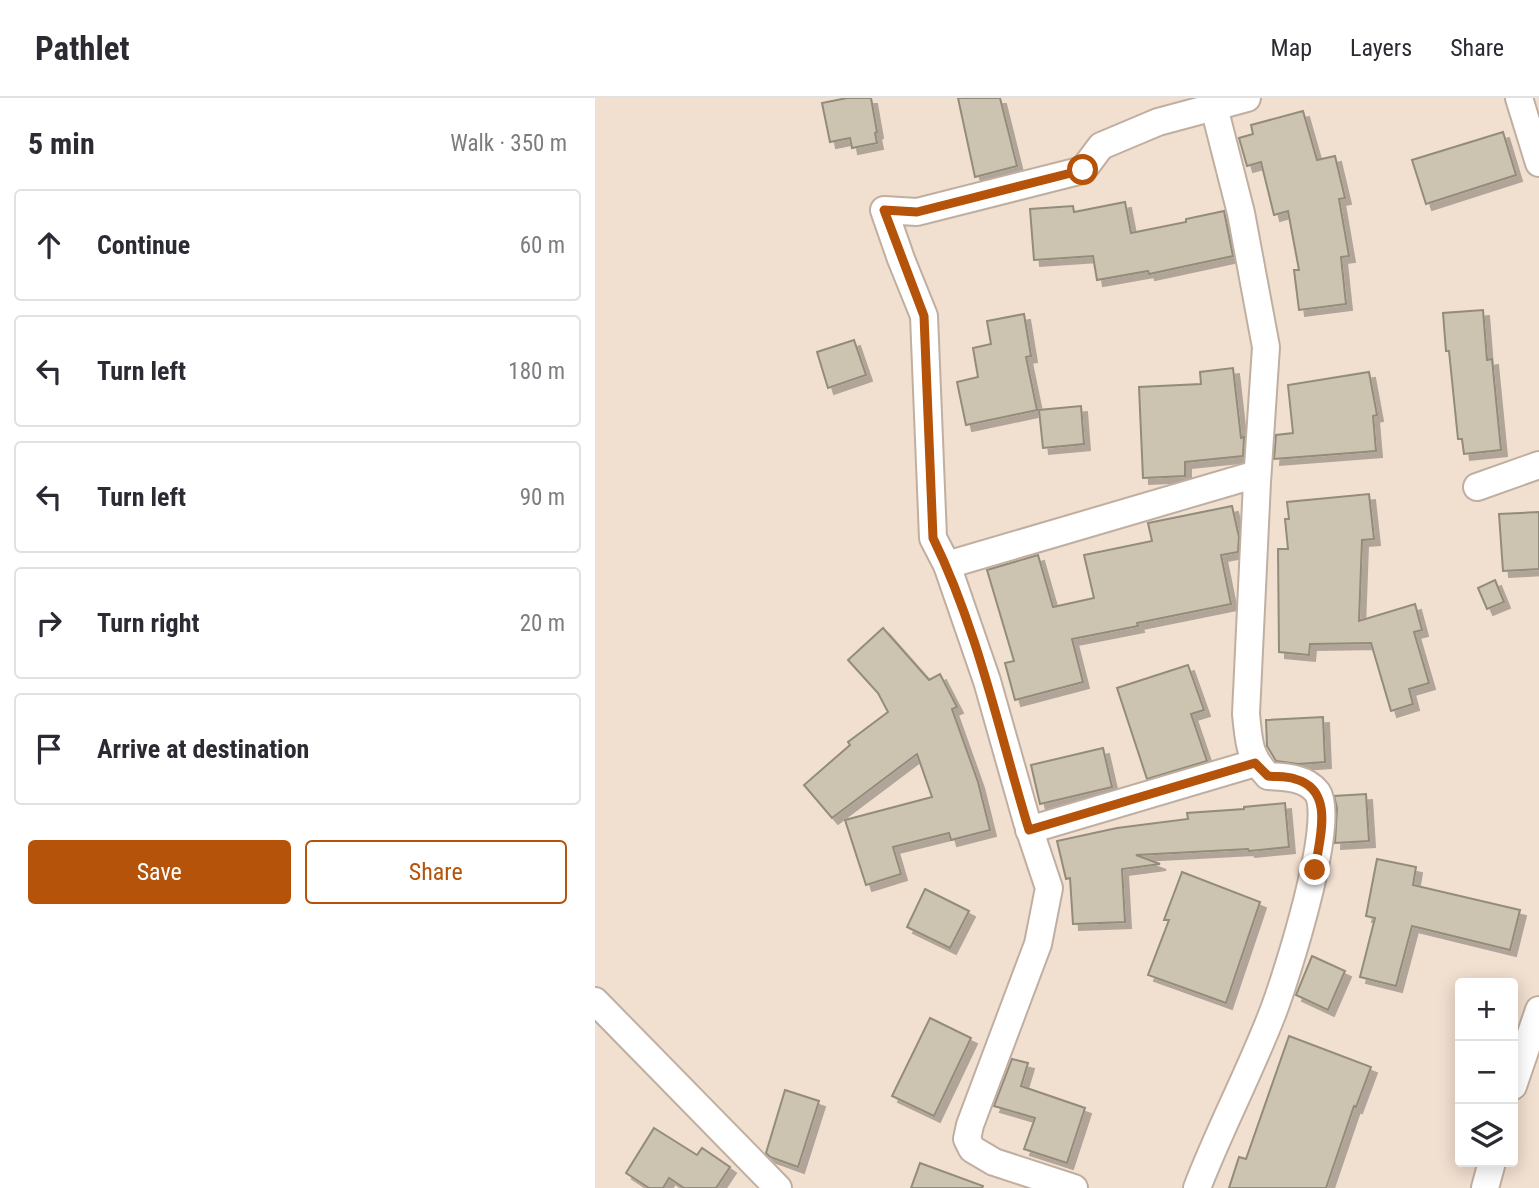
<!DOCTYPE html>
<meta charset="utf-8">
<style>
:root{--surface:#fff;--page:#f7f7f7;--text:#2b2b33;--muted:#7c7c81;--line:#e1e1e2;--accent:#b45309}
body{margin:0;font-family:"Roboto Condensed",sans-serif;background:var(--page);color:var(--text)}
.controls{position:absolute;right:21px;bottom:21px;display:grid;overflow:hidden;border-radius:7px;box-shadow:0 4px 18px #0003}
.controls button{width:63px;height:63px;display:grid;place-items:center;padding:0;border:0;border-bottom:2px solid var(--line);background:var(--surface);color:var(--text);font:35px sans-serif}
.stop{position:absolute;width:21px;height:21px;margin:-16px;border:5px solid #b45309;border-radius:50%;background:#fff}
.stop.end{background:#b45309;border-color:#fff;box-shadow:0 2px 7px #0008}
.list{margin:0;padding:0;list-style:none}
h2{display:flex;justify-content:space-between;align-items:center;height:91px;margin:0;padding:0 28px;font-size:30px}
h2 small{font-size:23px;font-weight:400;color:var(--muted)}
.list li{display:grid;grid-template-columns:46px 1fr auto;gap:21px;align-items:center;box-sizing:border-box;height:112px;margin:0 14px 14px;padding:0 14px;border:2px solid var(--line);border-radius:7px}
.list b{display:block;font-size:26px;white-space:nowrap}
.list em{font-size:23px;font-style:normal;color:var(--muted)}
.actions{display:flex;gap:14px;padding:21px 28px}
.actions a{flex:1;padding:16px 0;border:2px solid var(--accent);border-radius:7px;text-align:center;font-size:24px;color:var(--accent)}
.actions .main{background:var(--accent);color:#fff}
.icon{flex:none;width:38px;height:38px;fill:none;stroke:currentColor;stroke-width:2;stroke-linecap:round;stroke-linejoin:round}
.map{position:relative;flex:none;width:944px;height:1090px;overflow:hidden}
header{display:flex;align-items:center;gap:42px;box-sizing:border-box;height:98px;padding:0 35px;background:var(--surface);border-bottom:2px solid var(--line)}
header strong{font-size:33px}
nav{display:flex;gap:38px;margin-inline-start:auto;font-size:24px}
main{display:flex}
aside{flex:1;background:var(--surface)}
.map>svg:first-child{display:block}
.building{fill:#ccc4b1;stroke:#938c7a;stroke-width:2;filter:url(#shadow)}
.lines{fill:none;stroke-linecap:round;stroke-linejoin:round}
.street-casing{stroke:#c0afa1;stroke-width:30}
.street{stroke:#fff;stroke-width:26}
.route{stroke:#b45309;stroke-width:9}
</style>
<header>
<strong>Pathlet</strong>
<nav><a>Map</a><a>Layers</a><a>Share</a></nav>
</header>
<main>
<aside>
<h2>5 min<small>Walk · 350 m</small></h2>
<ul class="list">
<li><svg class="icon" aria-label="ahead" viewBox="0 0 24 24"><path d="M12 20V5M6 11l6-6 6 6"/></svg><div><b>Continue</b></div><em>60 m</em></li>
<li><svg class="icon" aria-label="left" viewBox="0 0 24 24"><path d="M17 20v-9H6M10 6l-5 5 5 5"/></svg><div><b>Turn left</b></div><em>180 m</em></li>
<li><svg class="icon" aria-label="left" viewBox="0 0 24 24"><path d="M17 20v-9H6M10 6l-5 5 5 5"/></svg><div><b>Turn left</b></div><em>90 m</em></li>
<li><svg class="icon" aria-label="right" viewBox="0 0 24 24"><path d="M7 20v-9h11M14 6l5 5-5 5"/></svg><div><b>Turn right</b></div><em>20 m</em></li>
<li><svg class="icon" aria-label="arrive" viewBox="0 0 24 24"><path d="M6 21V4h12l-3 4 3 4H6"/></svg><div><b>Arrive at destination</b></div></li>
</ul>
<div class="actions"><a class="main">Save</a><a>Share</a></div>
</aside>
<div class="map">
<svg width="944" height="1090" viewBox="0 0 944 1090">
<defs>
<filter id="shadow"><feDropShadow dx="6" dy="6" stdDeviation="0" flood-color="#0004"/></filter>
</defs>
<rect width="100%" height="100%" fill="#f1dfd0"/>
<!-- building -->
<g class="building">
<polygon points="252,0 276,0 282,34 280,35 282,45 257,50 255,40 235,44 227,5"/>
<polygon points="363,0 405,0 422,68 380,79"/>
<polygon points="708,13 722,62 740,58 750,100 744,101 754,158 746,159 751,206 704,212 699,172 704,172 693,113 679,117 666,64 652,68 644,40 658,36 656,27"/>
<polygon points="908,34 921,77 831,106 817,62"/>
<polygon points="530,104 536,135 591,124 591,121 629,113 638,158 554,176 553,173 502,182 498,158 439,162 435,111 478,108 479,114"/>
<polygon points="888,212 892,262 897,261 906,352 869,356 867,341 863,341 854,253 851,253 848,215"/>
<polygon points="429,216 436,258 431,259 442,312 371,327 362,284 383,279 378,250 396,246 392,223"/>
<polygon points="259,242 271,277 233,290 222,254"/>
<polygon points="638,270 646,340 649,339 648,358 590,364 590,378 548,380 544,289 606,286 605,274"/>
<polygon points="774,274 782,317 778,318 781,353 679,361 681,337 698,335 693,287"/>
<polygon points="486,308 489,346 448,350 444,312"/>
<polygon points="774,396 779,441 767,442 764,523 820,506 827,532 819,534 834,585 814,591 818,606 796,613 776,545 715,546 714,557 684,554 683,451 693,451 690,421 694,421 692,404"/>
<polygon points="637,408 644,439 643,454 626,457 636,506 542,525 543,528 477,541 488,584 420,602 410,565 419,563 392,472 443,457 458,509 499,500 489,457 557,443 553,425"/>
<polygon points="944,414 944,471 908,473 904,416"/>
<polygon points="900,482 909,504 892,511 883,490"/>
<polygon points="288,530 334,582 345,576 362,609 357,611 383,684 395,732 356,742 354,735 298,749 306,776 271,787 250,722 337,699 322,656 237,720 209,687 255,647 253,644 293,614 283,595 253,562"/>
<polygon points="593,567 609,612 596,616 612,663 552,681 522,590"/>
<polygon points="728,619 730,664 703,666 681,663 672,648 671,622"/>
<polygon points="508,650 517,689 445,706 436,667"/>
<polygon points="771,696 774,743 740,745 742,710 739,698"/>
<polygon points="690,705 694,749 654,753 653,751 541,757 565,766 527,771 530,824 478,826 475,780 471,781 462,743 522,730 593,721 592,715 649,711 649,709"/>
<polygon points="782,761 821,769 818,787 925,812 915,852 817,828 801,888 765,879 780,820 771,818"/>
<polygon points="587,774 665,804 631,905 553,877 574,822 569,822"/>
<polygon points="330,791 374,813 355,850 312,829"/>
<polygon points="717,858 750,873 733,912 701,897"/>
<polygon points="335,920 376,940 339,1018 297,998"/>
<polygon points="694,938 776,969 761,1009 759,1008 731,1090 634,1090 644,1059 651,1061"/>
<polygon points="417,961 433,965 426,988 490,1010 472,1065 429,1051 440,1020 399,1008"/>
<polygon points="190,992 224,1003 203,1069 175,1059 171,1055"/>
<polygon points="59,1030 102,1057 107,1050 135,1069 121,1090 89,1090 74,1080 68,1090 54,1090 31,1075"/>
<polygon points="325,1065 388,1088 387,1090 316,1090"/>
</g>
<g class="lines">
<defs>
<g id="street">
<polyline points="924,0 944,65"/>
<polyline points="882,389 944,367"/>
<polyline points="352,467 662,376"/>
<polyline points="434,732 660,665"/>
<polyline points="0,903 183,1090"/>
<polyline points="918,988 944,912"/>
<polyline points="479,1090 399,1064 377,1051 372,1041 375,1027 443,846 454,790 432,724 392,583 352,467 338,440 329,218 306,161 289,112 322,114 488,72 506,48 563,24 619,9"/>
<path d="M602,1090C625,1030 655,974 678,914C691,880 742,721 722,694C710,679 689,679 673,678C653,657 654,643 651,616L662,384L671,249L646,115L619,9L652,0"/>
<polyline points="890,1090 897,1064"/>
</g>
</defs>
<!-- street casing -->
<use href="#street" class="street-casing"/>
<!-- street -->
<use href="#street" class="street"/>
</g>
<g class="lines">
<!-- route -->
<path class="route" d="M488,72L322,114L289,112L329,218L338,440C383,532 404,634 434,732L660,665L673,678C681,679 692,678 700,681C741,692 724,741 720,772"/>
</g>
</svg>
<div class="controls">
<button>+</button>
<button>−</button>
<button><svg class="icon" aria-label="layers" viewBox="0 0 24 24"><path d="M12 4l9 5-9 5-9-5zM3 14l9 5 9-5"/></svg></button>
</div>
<div class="stop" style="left:488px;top:72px"></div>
<div class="stop end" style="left:720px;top:772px"></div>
</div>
</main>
